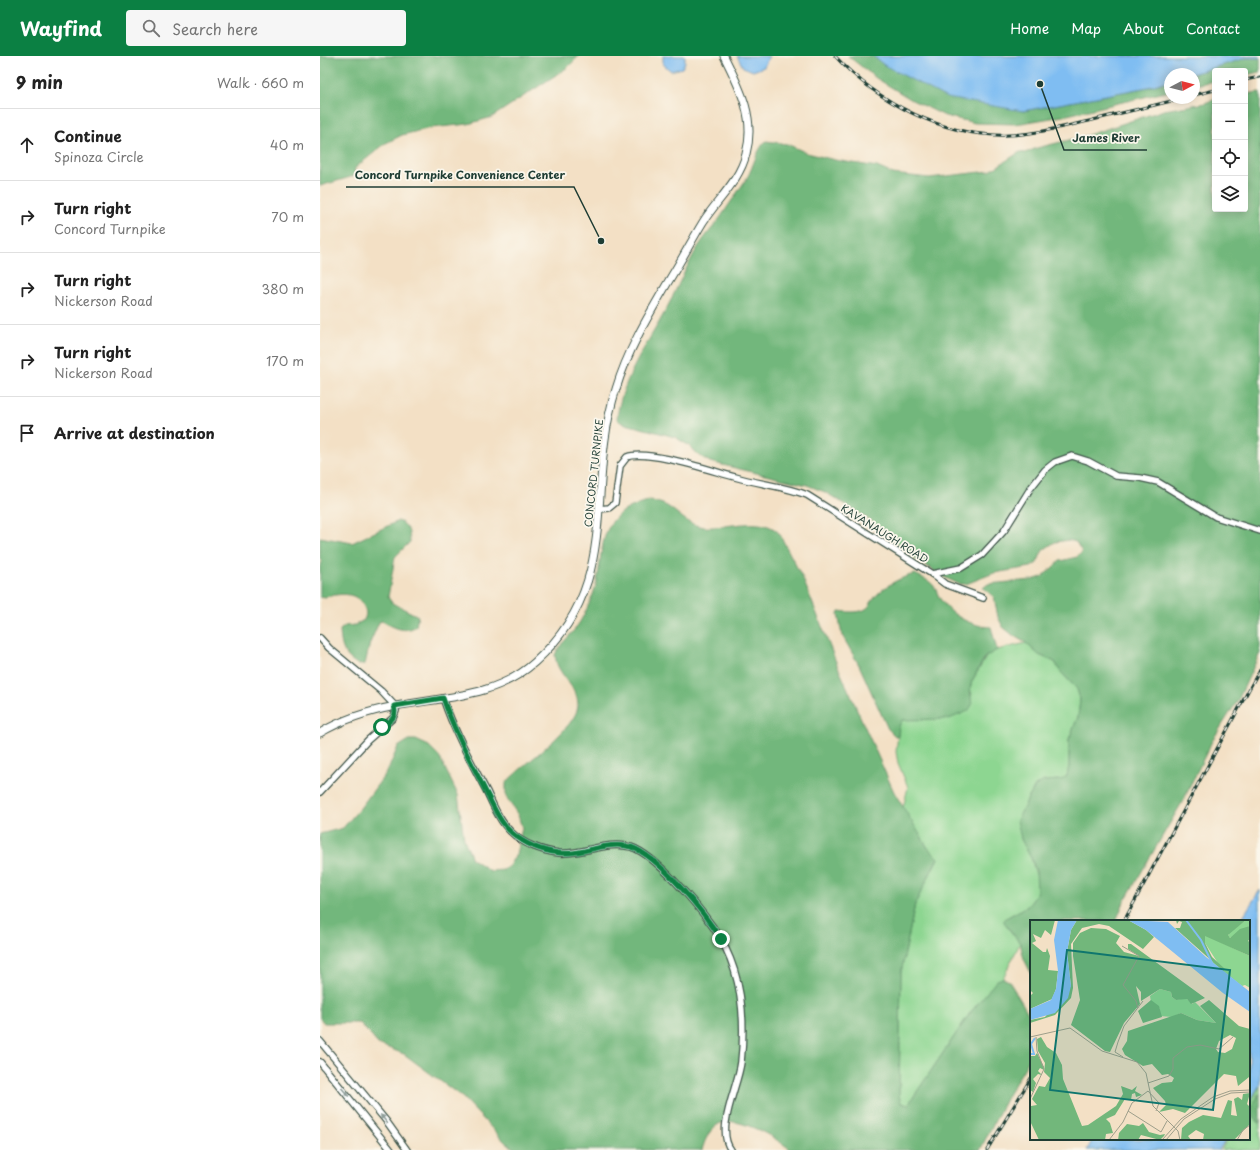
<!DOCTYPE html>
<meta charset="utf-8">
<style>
:root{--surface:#fff;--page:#f6f6f6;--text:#222;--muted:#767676;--line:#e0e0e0;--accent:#0b8043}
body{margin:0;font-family:"Playpen Sans",sans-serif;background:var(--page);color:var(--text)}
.controls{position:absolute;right:12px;top:12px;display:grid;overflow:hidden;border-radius:4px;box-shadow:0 2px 10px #0003}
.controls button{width:36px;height:36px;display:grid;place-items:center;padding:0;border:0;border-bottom:1px solid var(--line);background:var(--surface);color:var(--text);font:20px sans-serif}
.compass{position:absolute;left:844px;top:12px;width:36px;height:36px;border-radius:50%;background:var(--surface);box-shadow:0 2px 10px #0003;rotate:83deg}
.stop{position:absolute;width:12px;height:12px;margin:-9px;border:3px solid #0b8043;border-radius:50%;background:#fff}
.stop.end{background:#0b8043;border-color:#fff;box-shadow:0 1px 4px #0008}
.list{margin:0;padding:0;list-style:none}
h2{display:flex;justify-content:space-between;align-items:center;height:52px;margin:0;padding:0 16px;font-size:17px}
h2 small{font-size:13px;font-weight:400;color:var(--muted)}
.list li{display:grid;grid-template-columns:26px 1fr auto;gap:12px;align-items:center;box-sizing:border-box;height:72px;padding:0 16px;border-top:1px solid var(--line)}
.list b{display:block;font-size:15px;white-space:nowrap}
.list p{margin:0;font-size:13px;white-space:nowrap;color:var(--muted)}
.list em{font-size:13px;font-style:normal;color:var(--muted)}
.icon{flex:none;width:22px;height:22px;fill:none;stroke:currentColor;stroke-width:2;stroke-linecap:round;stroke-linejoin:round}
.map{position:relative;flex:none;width:940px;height:1094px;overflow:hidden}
header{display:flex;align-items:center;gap:24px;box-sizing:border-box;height:56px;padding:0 20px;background:var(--accent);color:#fff}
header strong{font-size:19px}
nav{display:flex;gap:22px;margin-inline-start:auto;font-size:14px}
.search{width:280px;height:36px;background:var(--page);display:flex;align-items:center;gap:10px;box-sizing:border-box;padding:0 14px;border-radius:4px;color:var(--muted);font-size:15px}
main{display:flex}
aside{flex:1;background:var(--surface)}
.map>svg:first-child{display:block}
.green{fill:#8dd691;stroke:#568a62}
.forest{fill:#72b77b;stroke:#487a58}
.water{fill:#7fbdf2;stroke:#4f7d93}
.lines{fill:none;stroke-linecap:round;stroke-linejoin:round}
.minor-casing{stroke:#3f554a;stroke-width:8}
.tertiary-casing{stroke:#3f554a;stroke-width:9}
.minor{stroke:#fff;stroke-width:5.5}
.tertiary{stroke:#fff;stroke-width:7}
.rail-casing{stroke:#1f3d34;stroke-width:3}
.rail{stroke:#fbf7ec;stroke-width:1.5;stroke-dasharray:4.5;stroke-linecap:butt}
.oneway{fill:#8f9e9a}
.route{stroke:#0b8043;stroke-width:5}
.labels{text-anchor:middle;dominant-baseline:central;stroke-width:3.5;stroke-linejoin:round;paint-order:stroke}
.street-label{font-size:10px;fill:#1f3d34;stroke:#fbf7ec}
.inset-river{fill:none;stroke:#7fbdf2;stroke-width:2}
.inset-road{fill:none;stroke:#9e9f8b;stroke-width:1}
.view{fill:#0f766e;fill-opacity:0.15;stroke:#0f766e;stroke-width:2}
.inset-edge{fill:none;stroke:#1f3d34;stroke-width:2}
.leader{fill:none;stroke:#1f3d34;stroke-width:1.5}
.callout-dot{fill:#1f3d34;stroke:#fbf7ec;stroke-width:1.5}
.callout-label{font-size:11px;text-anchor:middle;font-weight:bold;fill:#1f3d34;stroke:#fbf7ec;stroke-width:3.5;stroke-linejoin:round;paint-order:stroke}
</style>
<header>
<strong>Wayfind</strong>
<div class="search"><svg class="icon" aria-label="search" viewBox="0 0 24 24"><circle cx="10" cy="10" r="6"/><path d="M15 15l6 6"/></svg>Search here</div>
<nav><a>Home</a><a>Map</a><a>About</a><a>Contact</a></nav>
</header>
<main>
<aside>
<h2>9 min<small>Walk · 660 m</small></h2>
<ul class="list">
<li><svg class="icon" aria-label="ahead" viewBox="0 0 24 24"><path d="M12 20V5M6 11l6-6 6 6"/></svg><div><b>Continue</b><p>Spinoza Circle</p></div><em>40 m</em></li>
<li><svg class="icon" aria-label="right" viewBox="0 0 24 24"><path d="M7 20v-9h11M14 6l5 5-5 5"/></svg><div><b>Turn right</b><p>Concord Turnpike</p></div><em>70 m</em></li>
<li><svg class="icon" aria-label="right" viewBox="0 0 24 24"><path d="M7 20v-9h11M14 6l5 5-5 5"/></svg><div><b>Turn right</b><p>Nickerson Road</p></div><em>380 m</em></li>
<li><svg class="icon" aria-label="right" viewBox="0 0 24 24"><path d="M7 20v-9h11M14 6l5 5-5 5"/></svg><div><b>Turn right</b><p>Nickerson Road</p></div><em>170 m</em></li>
<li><svg class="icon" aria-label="arrive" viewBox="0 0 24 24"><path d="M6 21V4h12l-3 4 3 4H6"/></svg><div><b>Arrive at destination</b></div></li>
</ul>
</aside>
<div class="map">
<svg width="940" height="1094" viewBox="0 0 940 1094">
<rect width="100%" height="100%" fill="#fbf7ec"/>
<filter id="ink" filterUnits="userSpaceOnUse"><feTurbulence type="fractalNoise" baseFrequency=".025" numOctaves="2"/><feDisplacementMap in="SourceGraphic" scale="8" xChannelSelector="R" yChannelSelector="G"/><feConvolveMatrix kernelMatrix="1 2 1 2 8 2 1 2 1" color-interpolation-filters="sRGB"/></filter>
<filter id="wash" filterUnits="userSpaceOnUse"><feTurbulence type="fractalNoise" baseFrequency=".012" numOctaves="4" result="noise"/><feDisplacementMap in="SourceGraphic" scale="16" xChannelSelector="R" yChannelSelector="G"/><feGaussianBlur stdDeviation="0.9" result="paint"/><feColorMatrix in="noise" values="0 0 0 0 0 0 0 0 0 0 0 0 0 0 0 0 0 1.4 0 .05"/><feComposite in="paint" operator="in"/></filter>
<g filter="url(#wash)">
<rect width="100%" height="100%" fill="#f3e0c5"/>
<!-- green -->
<g class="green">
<polygon points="706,587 719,599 735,606 740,615 757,633 760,643 758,661 749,683 749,710 747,720 741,724 724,725 710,739 705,748 701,783 711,802 718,825 717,835 714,842 708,850 684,863 688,872 700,887 683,922 677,925 650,957 588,1049 581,1047 579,1040 581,917 595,848 618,802 608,792 583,752 588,731 578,707 576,696 579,670 582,664 604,662 652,639 650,632 652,625 668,598 677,594"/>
<polygon points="940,1030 940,1038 937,1039 940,1066 940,1094 901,1094 907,1083 929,1083 929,1048"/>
</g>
<!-- forest -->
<g class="forest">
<polygon points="0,0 259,0 248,11 172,61 148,68 111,72 82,79 66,87 35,112 34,120 0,130"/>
<polygon points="528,0 553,0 564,9 703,55 828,31 850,24 850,35 743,60 696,68 655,67 625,60 592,44 556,22"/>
<polygon points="926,2 940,2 940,16 925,19 925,15 895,15 895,25 874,29 874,18 872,18"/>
<path d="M940,36V597L918,644L892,685L864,743L804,846L796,865H711V917L704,903L700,887L684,866V863L708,850L714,842L717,835L716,815L711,802L701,783L697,764L715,730L724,725L741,724L747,720L749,710V683L758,661L760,643L757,633L740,615L735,606L719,599L706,587L694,580L683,571L678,561L674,541L663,532L668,528L712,524L722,521L740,505L757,501L762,496L756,486L749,484L735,486L723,494L717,507L711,511L674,517L646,528H639L626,522L595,503L553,466L505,436L487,429L390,406L378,399L368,389L355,381L302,367L297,363C301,326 324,293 342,261C355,238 364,214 378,191C384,181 393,172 400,162C409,149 418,135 427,122C434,110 436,94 446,85L467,88L487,97L515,104L557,111L573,118L609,122L670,115L700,96L705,97L717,92L765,80L844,54L885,47L895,43V153H925V38Z"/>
<path d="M330,444C335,446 342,447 347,450C360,458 367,469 384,471C405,473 443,459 459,477L483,523L518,611L574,736L608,792L618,802L595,848L581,917L579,1040L581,1047L588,1049L650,957L677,924L683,922L689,925L711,962V1001L688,1039L660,1094H471C458,1083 422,1062 404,1066C391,1069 385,1083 382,1094H196L186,1087L142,1041L84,998L58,988L40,967H4L0,962V778L23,772L41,751L67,716L78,691L89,684H96L109,690L119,700L138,739L144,783L152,803L170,815L183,814L189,810L196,798L202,772L198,759L186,741V727C200,710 258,672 258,649C258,635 246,625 240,614C237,610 236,604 235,599C239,589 248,582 255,573C262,564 267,553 271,543C285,515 274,473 304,455C312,450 322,447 330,444Z"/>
<path d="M78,465C89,469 89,475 90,486L75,501L68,541L72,547L98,560L96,570C85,578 73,571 62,565L59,566L50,587L45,608L39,609C23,600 21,591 20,574L25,570L35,569L44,564C47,558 46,554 43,549C34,533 15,539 0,542V510L2,506L0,503V481L32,487Z"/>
<path d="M595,518C600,521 609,524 613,529C616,532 617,537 619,541C630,559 650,570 671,571L677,594L665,601L652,625L650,632L652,649L648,655L629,663L582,664L579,670L578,680H575L568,673L539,609L522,579L518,558L519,555C527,556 537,557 544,554C550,551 551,546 554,542C564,530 581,521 595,518Z"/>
<polygon points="940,1038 940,1066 939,1067 930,1057 931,1051"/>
</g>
<!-- water -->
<g class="water">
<polygon points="343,0 365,0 365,6 362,12 351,15 343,8"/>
<polygon points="417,0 449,0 444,11 433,15 423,11"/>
<polygon points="553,0 940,0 940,2 926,2 872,18 850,18 850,24 828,31 703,55 627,42 564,9"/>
<polygon points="940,834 940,1029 929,1046 929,865 920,865"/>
<polygon points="773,1083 906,1083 899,1094 767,1094"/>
</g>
</g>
<g filter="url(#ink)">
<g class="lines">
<defs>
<g id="minor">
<path d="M279,453L289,452L295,447L300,410L307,401C328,393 392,415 415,421C439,428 464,430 487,439L612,518L625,528L663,542"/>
<polyline points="612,518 641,512 662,499 684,475 710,433 725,414 735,406 752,400 768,405 796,420 820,422 838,426 896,461 940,475"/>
<polyline points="0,582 9,592 61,635 75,650 76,655 73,662 48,684 0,736"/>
<path d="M123,642C134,675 151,706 167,736C173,749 180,766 191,776C203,788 222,795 239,797C264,799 286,784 311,791C336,799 378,850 393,871C421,910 426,960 421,1006C418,1031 395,1073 411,1094"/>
<polyline points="0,985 67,1066 87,1094"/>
<polyline points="0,1006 71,1094"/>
</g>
<path id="tertiary" d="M0,677C23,663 49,655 76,650C124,641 177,641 215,606C304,526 264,433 296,333C308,293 330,257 351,221C362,203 372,184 383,166C397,144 420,124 426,98C436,62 420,32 404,0"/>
</defs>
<!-- minor casing -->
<use href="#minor" class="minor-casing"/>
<!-- tertiary casing -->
<use href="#tertiary" class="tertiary-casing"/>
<!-- minor -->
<use href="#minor" class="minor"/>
<!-- tertiary -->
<use href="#tertiary" class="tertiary"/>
<defs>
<g id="rail">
<path d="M515,0C557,46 625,82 689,79C716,78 743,71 769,65C801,57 832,50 863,42"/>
<polyline points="925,24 940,21"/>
<polyline points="874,39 895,34"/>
<polyline points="804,865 940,613"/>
<polyline points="667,1094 711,1022"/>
</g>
</defs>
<!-- rail casing -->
<use href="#rail" class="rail-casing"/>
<!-- rail -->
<use href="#rail" class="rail"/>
</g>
<!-- one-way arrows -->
<defs><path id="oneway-solid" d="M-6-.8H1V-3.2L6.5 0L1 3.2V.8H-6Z"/></defs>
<g class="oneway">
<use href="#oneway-solid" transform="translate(25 1036) rotate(50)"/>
<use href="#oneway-solid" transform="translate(64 1063) rotate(-129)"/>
</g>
</g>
<g class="lines" filter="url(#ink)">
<!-- route -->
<path class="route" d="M62,671C70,665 78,661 74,650L123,642C134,675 151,706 166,736C173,749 180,767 192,777C205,788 222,795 239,797C263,800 286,784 311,791C339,800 385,858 401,883"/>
</g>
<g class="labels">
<!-- street labels -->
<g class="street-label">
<text transform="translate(273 417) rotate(-84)">CONCORD TURNPIKE</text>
<text transform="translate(565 477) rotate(32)">KAVANAUGH ROAD</text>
</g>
</g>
<!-- overview -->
<g transform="translate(710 864)">
<rect width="220" height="220" fill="#f3e0c5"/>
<path d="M216,0H220V6L200,18L198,16L199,13ZM175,15L220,36V68L215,65L212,66L183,43L182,40L193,51L175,23ZM130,69L141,72L142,77L146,80L156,78L162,84L165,82L186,103L167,100L151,93L142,97L130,96V89L121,82L120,76Z" fill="#8dd691"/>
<path d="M0,0H25L21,15L15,10L11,18L3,14L6,21L2,23L13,32H16L17,28L20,36L18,50L28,51L26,69L22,79L0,89V76L3,73L0,70ZM47,0H98L116,10L124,17L113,29L79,6L69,4L52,8L41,24L43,68L41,78L25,95L0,103V100L15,97L41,66L37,32L41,10ZM146,0H216L198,15L200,18L210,9L220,6V19L218,21L220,22V36L175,16V23L182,37L195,49L193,51L145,8H150L152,2L149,1L147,4ZM61,8L76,9L90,16L86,23L94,32L109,36L98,29V24H101L175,78L161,84L157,79L146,80L142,77L141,72L130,69L111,81V72L106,66L110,84L94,103L80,132L75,131L41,105L50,80L43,36V23L50,13ZM121,80L129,86L132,97L113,103L108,91ZM179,80L209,106L220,109L219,157L208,166L206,156L194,154L155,193L143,189L129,192L136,185L135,181L123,168L132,163L142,162L144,158L138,154L132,155L122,144L113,146L95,135L92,129L97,121L98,111L151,93L167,100L186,103L170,86ZM200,115L206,118L202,129L195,133L188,132L186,129L189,121ZM11,117L17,127L26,133L32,145L33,159L52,206L58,205L86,186L93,174L91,166L102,170L107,166L105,171L112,175L106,177L105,173L102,174L101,180L95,179L85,195L76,199L80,203L83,213L76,214L75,220H9L0,201L1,186L7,185L2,179L9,166L15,167L20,158L14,152L15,143L8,131L7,119ZM7,133L14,147V150L10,148L8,151L12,155L8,154L3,159L6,163L3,172L0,170V136H5ZM220,173L217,184L220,187V204L204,220H173L174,214L166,210L158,216L161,220H151L152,208L159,202L173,195L191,198L198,180L202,181L201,195L207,196L204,179L208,177L212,180L213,174ZM113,203L119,212L130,215L135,214L134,216L130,220L111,215L108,220H88L89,213L97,204L109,206Z" fill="#72b77b" fill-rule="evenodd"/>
<path d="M28,0H47L41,10L37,32L41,66L38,78L25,93L0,100V89L21,80L26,69L28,51L24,20ZM98,0L138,2L176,37L220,72V92L193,73L116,10Z" fill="#7fbdf2"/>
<path class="inset-river" d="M156,0L171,20L182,43M0,134H4L1,124L5,118"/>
<path class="inset-road" d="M92,26L109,36L93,65L106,81L108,88M0,117L40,108L72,131L107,142L116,153L123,186L148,211L150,220M93,137L85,132L88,122L94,106L113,81M118,163L139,156L143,149V138L157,127L170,125L189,129L203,117M0,179L14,149L7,131L6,117M98,191L131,212L137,201M79,220L93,202L102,183L118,171L129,183L126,191M132,220L151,199L183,177L200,171L220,170M136,220L154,199L185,179L201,173L220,172M207,220L213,210L220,205"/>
<path class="view" d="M37,30L200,50L183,190L20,170Z"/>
<rect width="220" height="220" class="inset-edge"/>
</g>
<!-- callouts -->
<path class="leader" d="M720 28L744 94H827M281 185L254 131H26"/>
<g class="callout-dot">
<circle cx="720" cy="28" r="4"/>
<circle cx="281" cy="185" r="4"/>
</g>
<g class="callout-label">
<text x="786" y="86">James River</text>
<text x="140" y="123">Concord Turnpike Convenience Center</text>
</g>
</svg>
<div class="controls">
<button>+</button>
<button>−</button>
<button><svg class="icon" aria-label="locate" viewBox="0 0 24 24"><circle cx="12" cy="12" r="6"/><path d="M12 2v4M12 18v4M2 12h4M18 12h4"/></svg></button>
<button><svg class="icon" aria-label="layers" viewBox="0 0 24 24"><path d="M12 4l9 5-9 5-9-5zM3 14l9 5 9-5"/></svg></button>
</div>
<svg class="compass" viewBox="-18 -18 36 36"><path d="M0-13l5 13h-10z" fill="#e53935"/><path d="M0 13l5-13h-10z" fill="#767676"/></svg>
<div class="stop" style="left:62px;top:671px"></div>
<div class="stop end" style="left:401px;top:883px"></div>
</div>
</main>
